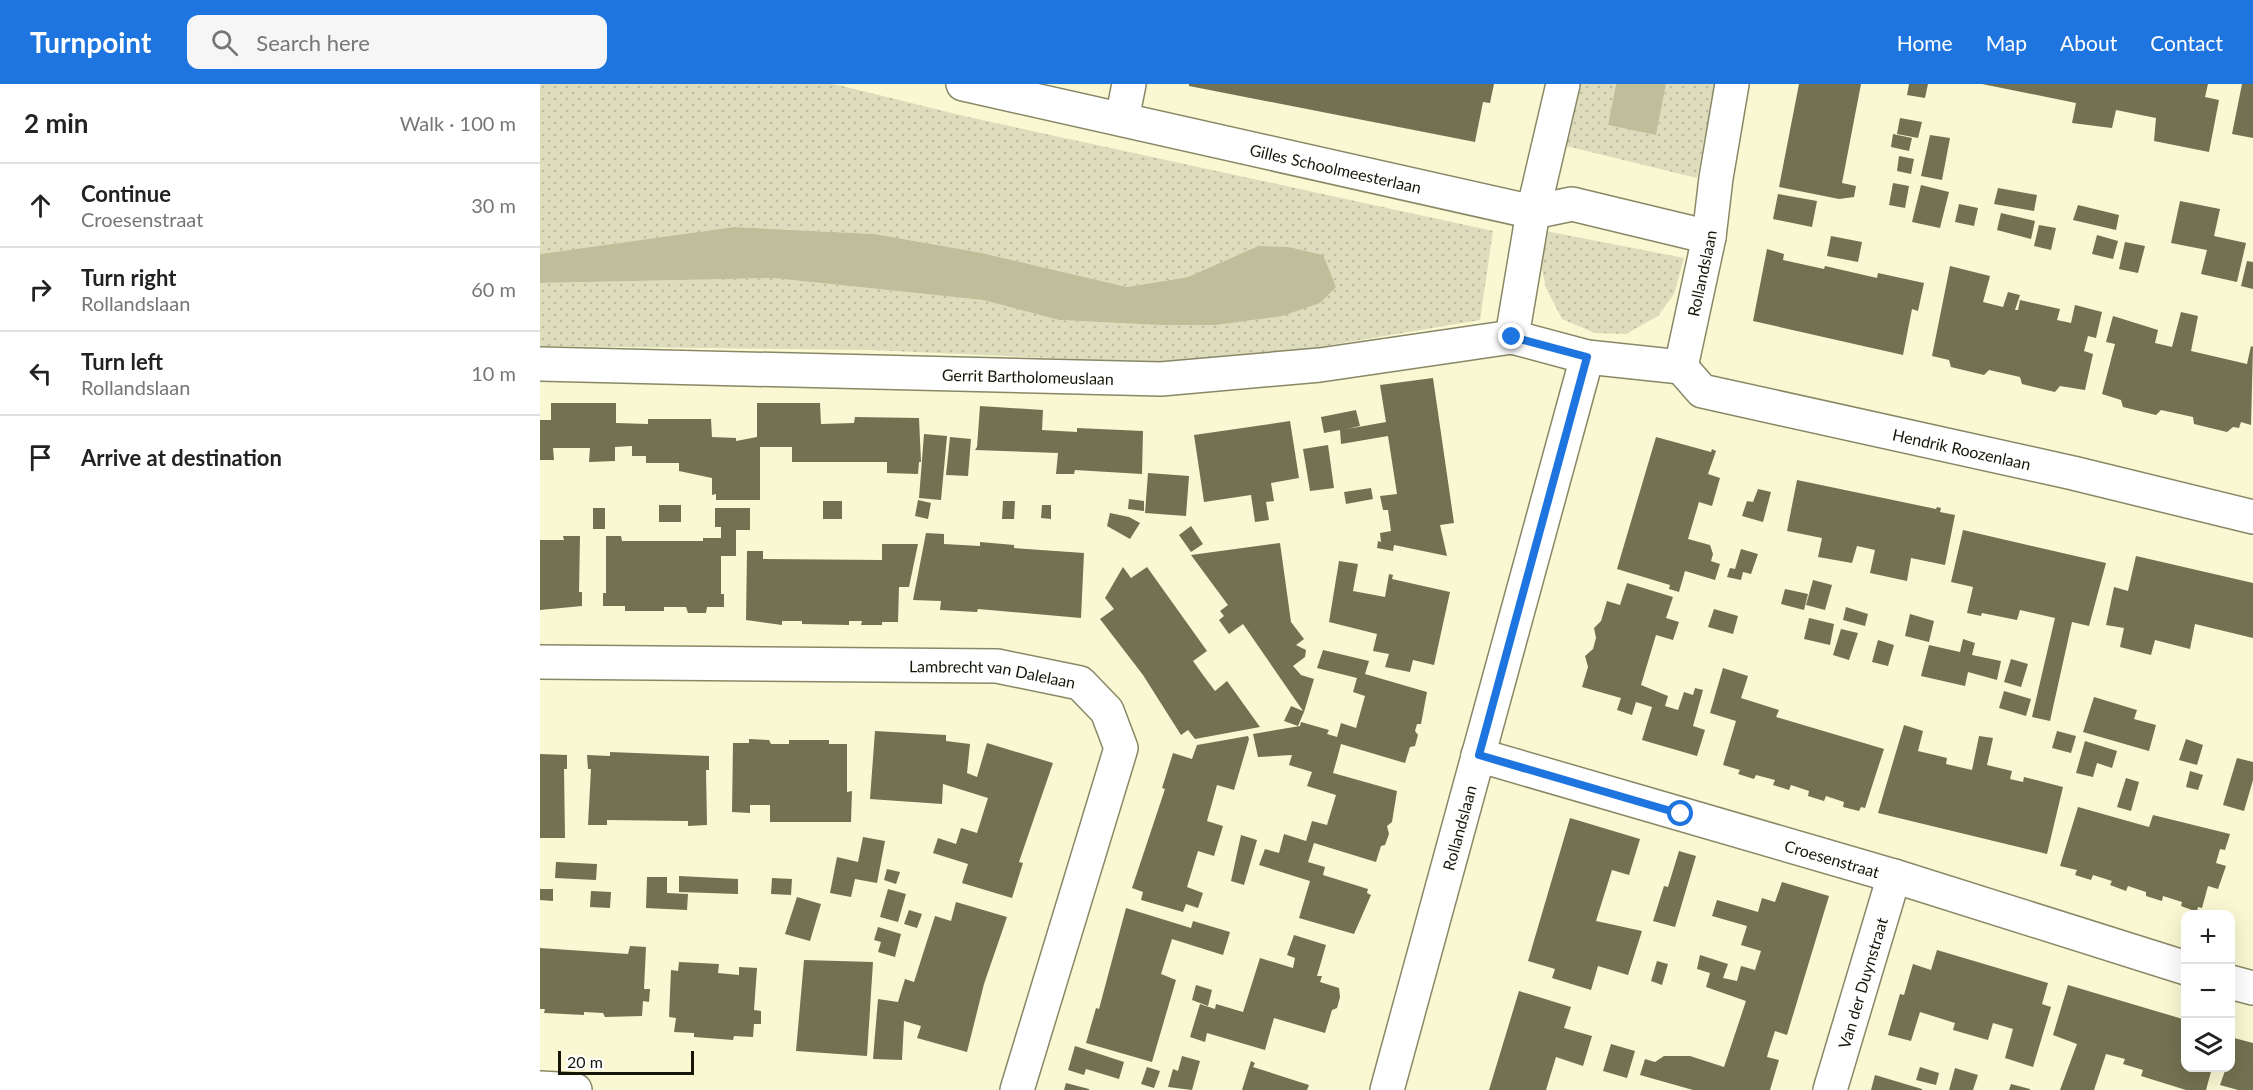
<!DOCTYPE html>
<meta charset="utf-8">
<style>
:root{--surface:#fff;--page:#f6f6f6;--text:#222;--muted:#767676;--line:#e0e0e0;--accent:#1f75df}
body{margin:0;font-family:Lato,sans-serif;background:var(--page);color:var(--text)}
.controls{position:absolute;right:18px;bottom:18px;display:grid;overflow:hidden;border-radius:12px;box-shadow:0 6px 24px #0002}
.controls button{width:54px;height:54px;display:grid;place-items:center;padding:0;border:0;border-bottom:2px solid var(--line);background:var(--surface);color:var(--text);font:30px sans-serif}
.scale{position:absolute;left:18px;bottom:15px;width:136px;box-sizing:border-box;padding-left:6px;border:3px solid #161608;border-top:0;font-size:16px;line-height:21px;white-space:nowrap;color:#161608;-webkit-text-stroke:4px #fff;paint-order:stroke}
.stop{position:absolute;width:18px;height:18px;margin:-14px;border:4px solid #1f75df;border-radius:50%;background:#fff}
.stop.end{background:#1f75df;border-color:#fff;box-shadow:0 2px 6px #0008}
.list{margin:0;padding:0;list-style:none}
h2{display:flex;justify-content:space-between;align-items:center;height:78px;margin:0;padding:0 24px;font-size:26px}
h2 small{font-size:20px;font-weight:400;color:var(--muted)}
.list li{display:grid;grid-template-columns:39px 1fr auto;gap:18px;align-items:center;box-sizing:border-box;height:84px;padding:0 24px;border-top:2px solid var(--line)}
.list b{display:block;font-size:22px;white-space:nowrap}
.list p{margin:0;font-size:20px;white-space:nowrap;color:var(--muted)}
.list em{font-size:20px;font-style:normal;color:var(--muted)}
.icon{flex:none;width:33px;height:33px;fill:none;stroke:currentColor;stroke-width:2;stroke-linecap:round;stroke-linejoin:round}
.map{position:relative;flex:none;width:1713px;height:1006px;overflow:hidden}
header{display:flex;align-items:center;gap:36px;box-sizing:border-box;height:84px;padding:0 30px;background:var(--accent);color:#fff}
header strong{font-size:28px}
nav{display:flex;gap:33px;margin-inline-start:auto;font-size:21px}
.search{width:420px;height:54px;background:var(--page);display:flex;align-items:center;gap:15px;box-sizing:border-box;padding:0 21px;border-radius:12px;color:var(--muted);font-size:22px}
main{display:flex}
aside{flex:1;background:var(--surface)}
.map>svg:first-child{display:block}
.grass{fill:url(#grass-dots)}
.water{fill:#bfbe9b}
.building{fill:#727151}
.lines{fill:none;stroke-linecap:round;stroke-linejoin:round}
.minor-casing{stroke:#898866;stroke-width:36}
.minor{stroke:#fff;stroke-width:33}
.route{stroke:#1f75df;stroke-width:8}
.labels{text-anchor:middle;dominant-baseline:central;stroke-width:4.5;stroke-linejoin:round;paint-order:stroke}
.street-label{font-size:16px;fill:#161608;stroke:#fff}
</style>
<header>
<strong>Turnpoint</strong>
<div class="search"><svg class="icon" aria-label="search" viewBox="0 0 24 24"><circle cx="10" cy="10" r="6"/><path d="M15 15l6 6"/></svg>Search here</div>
<nav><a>Home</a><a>Map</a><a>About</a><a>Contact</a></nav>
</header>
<main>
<aside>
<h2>2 min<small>Walk · 100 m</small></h2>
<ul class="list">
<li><svg class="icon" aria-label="ahead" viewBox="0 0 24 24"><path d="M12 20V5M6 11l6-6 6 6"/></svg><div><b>Continue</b><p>Croesenstraat</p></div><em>30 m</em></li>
<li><svg class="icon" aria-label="right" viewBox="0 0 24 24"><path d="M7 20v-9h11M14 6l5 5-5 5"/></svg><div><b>Turn right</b><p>Rollandslaan</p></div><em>60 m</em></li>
<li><svg class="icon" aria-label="left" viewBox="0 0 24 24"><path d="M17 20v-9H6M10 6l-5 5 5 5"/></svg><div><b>Turn left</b><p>Rollandslaan</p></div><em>10 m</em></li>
<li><svg class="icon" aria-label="arrive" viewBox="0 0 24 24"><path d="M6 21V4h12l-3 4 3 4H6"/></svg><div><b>Arrive at destination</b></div></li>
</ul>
</aside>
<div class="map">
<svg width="1713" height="1006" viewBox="0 0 1713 1006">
<defs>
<pattern id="grass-dots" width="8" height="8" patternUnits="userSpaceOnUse" patternTransform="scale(1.5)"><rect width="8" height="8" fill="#dddcbc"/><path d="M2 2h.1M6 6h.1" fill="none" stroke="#bdbca0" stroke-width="1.8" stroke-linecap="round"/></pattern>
</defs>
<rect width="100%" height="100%" fill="#f9f8d2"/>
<!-- grass -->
<g class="grass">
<polygon points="0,0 294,0 428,33 953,147 940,236 671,281 330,266 0,262 0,199 233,194 443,216 519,236 619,241 676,241 718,162 648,193 587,203 442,169 335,150 194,143 0,170"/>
<polygon points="1030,0 1076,0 1068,41 1116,50 1126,0 1175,0 1157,94 1018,60"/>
<polygon points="1006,147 1144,174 1134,210 1118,232 1086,250 1055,249 1022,235 1006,204 1002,185"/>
</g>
<!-- water -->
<g class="water">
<polygon points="1076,0 1126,0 1116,51 1068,41"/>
<polygon points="194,143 335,150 442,169 587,203 648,193 718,162 748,163 783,171 796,203 780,219 742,232 676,241 619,241 519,236 443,216 233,194 0,199 0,170"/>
</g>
<!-- building -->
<g class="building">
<polygon points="649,0 954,0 950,19 943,18 935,58 649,2"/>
<polygon points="1259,0 1321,0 1302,99 1316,102 1314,113 1299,115 1239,103"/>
<polygon points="1369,0 1388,0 1385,14 1367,11"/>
<polygon points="1442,0 1668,0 1665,13 1679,16 1669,68 1614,57 1616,34 1576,26 1572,44 1532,39 1536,19"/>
<polygon points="1702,0 1713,0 1713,54 1692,50"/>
<polygon points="1360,34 1382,38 1378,54 1357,50"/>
<polygon points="1353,50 1372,54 1369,67 1351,63"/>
<polygon points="1390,51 1410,54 1402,96 1381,92"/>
<polygon points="1359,72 1374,75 1371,90 1357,87"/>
<polygon points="1353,99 1369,102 1365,124 1349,121"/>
<polygon points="1381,101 1409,108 1400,144 1372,138"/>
<polygon points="1458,104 1497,111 1494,127 1454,120"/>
<polygon points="1238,110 1277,117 1272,143 1233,135"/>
<polygon points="1640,117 1680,125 1674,152 1706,159 1697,198 1661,190 1667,166 1631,159"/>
<polygon points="1419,120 1438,124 1434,142 1415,138"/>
<polygon points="1538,121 1579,131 1576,146 1533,136"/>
<polygon points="1461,129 1495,137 1491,155 1457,146"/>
<polygon points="1499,141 1516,144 1511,166 1494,162"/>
<polygon points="1557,151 1578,157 1573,175 1552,170"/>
<polygon points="1291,152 1322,158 1318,178 1287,172"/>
<polygon points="1585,158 1605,162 1598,189 1579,185"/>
<polygon points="1227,165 1244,170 1243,176 1284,185 1285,182 1337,194 1338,189 1384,199 1378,227 1372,225 1363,271 1213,237"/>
<polygon points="1707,177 1713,178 1713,205 1701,202"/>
<polygon points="1410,182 1450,192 1443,218 1463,223 1468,208 1480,211 1475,226 1478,226 1480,216 1520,225 1517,236 1531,239 1535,221 1562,228 1556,254 1548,252 1544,267 1553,270 1545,306 1520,302 1515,308 1482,300 1480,293 1449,286 1444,291 1411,283 1409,276 1392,272"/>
<polygon points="1641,228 1658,232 1651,267 1707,280 1711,262 1713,263 1711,341 1701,338 1699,344 1693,343 1687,348 1654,340 1653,333 1621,326 1616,331 1583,323 1581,316 1562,310 1575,260 1566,258 1573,232 1618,246 1615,259 1632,263"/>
<polygon points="893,294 914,439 900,441 907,472 854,461 853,467 837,464 838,457 841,458 840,449 851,447 848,426 843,426 840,412 857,410 848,352 801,360 800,346 784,349 781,333 816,326 820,342 807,345 846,338 840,301"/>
<polygon points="11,319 76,319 76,339 108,340 108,335 171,335 172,353 196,354 196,357 217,353 217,319 280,319 281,340 314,339 315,333 379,334 381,378 379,378 378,390 347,389 347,378 252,378 252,363 220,363 220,416 176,416 176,410 172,411 172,394 139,387 139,379 106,379 106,372 92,372 92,362 75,363 75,377 49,378 50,364 13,364 14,376 0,376 0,336 11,336"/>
<polygon points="440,322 503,326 502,346 537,348 537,344 603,347 602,390 535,386 534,390 516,390 518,369 435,366 437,363"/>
<polygon points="750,337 759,394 731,399 734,417 726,418 729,436 715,438 711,411 664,418 654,351"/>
<polygon points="384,350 407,352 401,416 379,414"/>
<polygon points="410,353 431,355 428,392 406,391"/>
<polygon points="1116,353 1171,368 1172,365 1176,367 1168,390 1180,394 1172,422 1159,418 1148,455 1170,461 1173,470 1171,477 1180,480 1175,496 1145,487 1139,508 1129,505 1130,501 1077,485"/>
<polygon points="788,361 794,404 770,407 763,365"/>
<polygon points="608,389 649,392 646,432 605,429"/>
<polygon points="1257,396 1396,425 1397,423 1401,424 1400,428 1415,431 1405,481 1371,474 1367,497 1330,489 1335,466 1317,462 1312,479 1278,473 1282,454 1247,447"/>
<polygon points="831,404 833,415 806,420 804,408"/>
<polygon points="1218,405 1231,408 1223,438 1202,432 1207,417 1213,418"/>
<polygon points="589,415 604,417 604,427 588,425"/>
<polygon points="378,416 391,419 388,435 375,432"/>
<rect x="283" y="417" width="19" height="18"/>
<polygon points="463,417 475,417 474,435 462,435"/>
<rect x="119" y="421" width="22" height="17"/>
<polygon points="502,421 511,421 511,435 501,434"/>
<rect x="53" y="424" width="12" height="21"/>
<polygon points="175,424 210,424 210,446 196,446 196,472 181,472 181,510 184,510 184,523 167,523 166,529 148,529 146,523 124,523 124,527 85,527 85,522 63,522 63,509 66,509 66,452 81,452 82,457 163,457 163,454 181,454 181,443 175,443"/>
<polygon points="570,429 589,433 600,439 590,455 567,442"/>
<polygon points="651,442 663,460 651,468 639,451"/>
<polygon points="1423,446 1566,479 1549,542 1532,538 1510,637 1492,633 1515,534 1480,526 1477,536 1442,529 1441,532 1427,529 1433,503 1411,498"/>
<polygon points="386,449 404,450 404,460 440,462 440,458 474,461 474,464 544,469 541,534 438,525 437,528 400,526 401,517 373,516"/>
<polygon points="23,452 40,452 39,508 42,508 42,522 0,526 0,456 24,456"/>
<polygon points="740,459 751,538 764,555 756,561 766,566 765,573 753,582 761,591 774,595 764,628 758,642 744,637 751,622 763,627 703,540 689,550 679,536 684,532 680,527 688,521 651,471"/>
<polygon points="342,460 378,460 369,503 359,503 358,538 342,538 342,541 321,541 322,537 309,537 309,541 262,540 262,537 242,537 242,541 206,536 207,467 223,467 223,475 342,476"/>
<polygon points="1201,465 1218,470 1211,490 1203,488 1201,496 1187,493 1190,484 1195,485"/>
<polygon points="1596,472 1713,499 1713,554 1655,540 1650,565 1615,556 1611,571 1580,563 1584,544 1566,541 1574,503 1588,507"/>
<polygon points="799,477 818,480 813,507 845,513 849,490 853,491 852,495 910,508 894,581 873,576 870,588 845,583 849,570 833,567 837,550 789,538"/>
<polygon points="583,483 591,494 607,483 667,567 653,577 663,591 675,607 687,597 720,643 655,655 648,646 641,651 603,591 560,535 574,525 565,514"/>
<polygon points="1273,496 1292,501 1285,526 1266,521"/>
<polygon points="1087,499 1133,513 1126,534 1139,538 1133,556 1116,551 1101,601 1128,612 1125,622 1138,626 1144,608 1153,611 1155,604 1163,606 1153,642 1165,646 1157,672 1102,656 1112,623 1096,618 1092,631 1077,626 1081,614 1042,603 1048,583 1045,572 1053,565 1056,554 1054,544 1061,537 1067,517 1080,521"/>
<polygon points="1245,505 1268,510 1264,526 1241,520"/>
<polygon points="1306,523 1328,530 1325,542 1303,536"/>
<polygon points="1174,525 1198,532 1193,550 1168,543"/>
<polygon points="1370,530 1394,537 1389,558 1365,552"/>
<polygon points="1269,534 1294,540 1290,561 1264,555"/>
<polygon points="1301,545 1318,549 1309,576 1293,571"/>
<polygon points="1423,555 1435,559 1432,571 1461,577 1457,596 1428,588 1425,602 1381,592 1389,561 1420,568"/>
<polygon points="1338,556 1354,561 1348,582 1332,578"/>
<polygon points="783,566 829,577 825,590 887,608 881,640 877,640 875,647 878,651 875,662 870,663 865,679 801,660 797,675 793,689 857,707 852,738 847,742 849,750 845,761 841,762 836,778 774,759 768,778 785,783 783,791 828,805 827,809 831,811 814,850 759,834 770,797 719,781 725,765 739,769 744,750 766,757 772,737 787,741 796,711 767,702 772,688 749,681 752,671 718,673 713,650 760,642 761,638 789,646 787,650 797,653 801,639 816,644 825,612 813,608 817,594 777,584"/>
<polygon points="1471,575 1488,580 1481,603 1464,598"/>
<polygon points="1183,584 1208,592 1201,614 1239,626 1236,633 1344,665 1325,724 1321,723 1319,727 1303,723 1304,718 1286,712 1284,717 1268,712 1269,707 1251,701 1249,706 1233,701 1235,696 1216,691 1214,695 1198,690 1200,686 1183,681 1196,637 1170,629"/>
<polygon points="1464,607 1491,615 1486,632 1459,624"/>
<polygon points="1554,613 1597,626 1594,635 1616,641 1609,667 1543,648"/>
<polygon points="1364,641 1383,647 1378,667 1407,674 1406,680 1432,686 1439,652 1453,654 1447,681 1472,687 1470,695 1483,698 1484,693 1523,703 1507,770 1338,729"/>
<polygon points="335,647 406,651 406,657 430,660 427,689 437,693 447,659 513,679 479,778 483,779 472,814 422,799 428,780 393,769 398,754 416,760 421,744 437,749 448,714 403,700 402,720 330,715"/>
<polygon points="1517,647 1536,652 1531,669 1512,664"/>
<polygon points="708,652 709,655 694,706 677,701 667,737 683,742 674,772 658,767 647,803 663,809 658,824 646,820 643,828 601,816 603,808 592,804 625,705 622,704 633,669 652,675 657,661"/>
<polygon points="209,655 229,656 231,660 249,660 249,656 289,656 289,660 307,660 307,708 312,707 311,738 230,738 230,721 210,721 210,729 192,728 193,659 209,659"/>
<polygon points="1646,655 1663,661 1657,681 1639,676"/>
<polygon points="1545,657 1577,667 1572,684 1557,679 1553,693 1536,689"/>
<polygon points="70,668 169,672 169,686 166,686 167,741 148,742 148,737 67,736 67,741 48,741 51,685 48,685 47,671 70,672"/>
<polygon points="0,670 27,671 27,685 24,685 25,754 0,754"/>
<polygon points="1697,674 1713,678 1713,696 1704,727 1683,721"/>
<polygon points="1650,687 1663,691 1658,706 1646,703"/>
<polygon points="1586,694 1599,698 1591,727 1577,723"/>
<polygon points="1538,723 1609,743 1613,731 1690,750 1685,766 1680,765 1676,779 1686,782 1678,805 1668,802 1662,824 1658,823 1657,828 1641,822 1642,818 1623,812 1622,817 1606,812 1606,808 1588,802 1586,807 1570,801 1572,797 1553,791 1551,796 1535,791 1537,786 1520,782"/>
<polygon points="1030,734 1100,755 1089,791 1072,786 1056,837 1102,847 1088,891 1058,882 1051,906 1012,894 1015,885 988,877"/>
<polygon points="701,751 717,756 704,801 691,797"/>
<polygon points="323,753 345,757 337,799 315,795 311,813 290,809 297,773 318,778"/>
<polygon points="1139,767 1156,772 1135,843 1113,837 1124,802 1128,803"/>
<polygon points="16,778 57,780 56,796 15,794"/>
<polygon points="347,785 360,788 356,800 344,796"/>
<polygon points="139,792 198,795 198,810 139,808"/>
<polygon points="107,793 127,793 127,809 148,810 147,826 106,824"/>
<polygon points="232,794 252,795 251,811 231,810"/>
<polygon points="1242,798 1289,812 1247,951 1235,947 1228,969 1227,973 1239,976 1230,1006 1153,1006 1100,991 1105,975 1115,978 1124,972 1150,972 1184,983 1206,917 1166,903 1170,889 1157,885 1160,871 1188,880 1183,894 1197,897 1201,882 1215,886 1221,867 1201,861 1207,842 1172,832 1177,816 1218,828 1222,814 1235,818"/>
<polygon points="0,805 13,805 13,817 0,816"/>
<polygon points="348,805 366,810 358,838 340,833"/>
<polygon points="51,807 71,808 70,824 50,823"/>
<polygon points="257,813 281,820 270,857 245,850"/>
<polygon points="416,818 467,833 444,900 427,968 377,954 381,942 364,937 362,976 333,975 338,915 358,918 365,895 374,898 395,832 411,837"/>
<polygon points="586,824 651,844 653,837 690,848 683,871 632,855 621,890 636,896 612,978 546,959 556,924 559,925"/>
<polygon points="369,826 382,830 377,844 364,840"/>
<polygon points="338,843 361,850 355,873 338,868 341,858 334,856"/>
<polygon points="754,851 786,861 777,892 782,892 780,898 799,904 800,913 797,924 792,926 785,949 734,934 725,966 667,949 665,958 650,953 660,920 675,925 676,920 703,928 720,874 753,884 755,874 747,871"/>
<polygon points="90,862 106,863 104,905 110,905 109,918 103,917 102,932 65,933 63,929 44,928 44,931 4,929 5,925 0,925 0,864 88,870"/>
<polygon points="1397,866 1508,899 1502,920 1511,923 1493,983 1465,974 1473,945 1453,939 1448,956 1413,946 1415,939 1380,928 1371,957 1348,951 1360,910 1364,911 1373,880 1391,886"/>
<polygon points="264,876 333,878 327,972 256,967"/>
<polygon points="1117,877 1128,880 1122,901 1111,897"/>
<polygon points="139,878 179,880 178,889 199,891 199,883 217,884 214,926 221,927 221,940 214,940 213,953 194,952 193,956 154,953 154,949 134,948 136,934 129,933 131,886 138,887"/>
<polygon points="656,901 672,906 668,922 652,916"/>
<polygon points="1528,901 1646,936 1646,984 1672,984 1666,1006 1646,1006 1601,992 1603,986 1583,980 1585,975 1566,970 1554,1006 1520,1006 1537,960 1513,951"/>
<polygon points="979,907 1031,923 1024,944 1052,952 1043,982 1016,973 1006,1006 949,1006"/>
<polygon points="1694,954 1713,959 1713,1006 1698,1006 1680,1001 1686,984 1690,984 1690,967"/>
<polygon points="1071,960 1095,967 1087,994 1063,987"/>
<polygon points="535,962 584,978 579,995 546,985 544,991 528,986"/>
<polygon points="642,972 660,977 652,1006 628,1003 633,985 638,987"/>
<polygon points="711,977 715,979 713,983 769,1001 767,1006 702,1006"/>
<polygon points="607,983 620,987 614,1004 601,1000"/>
<polygon points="1380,983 1399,989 1396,1001 1376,996"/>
<polygon points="1415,984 1438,991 1433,1006 1409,1006"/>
<polygon points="1335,991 1382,1005 1382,1006 1331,1006"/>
<polygon points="526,999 549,1005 549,1006 524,1006"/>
<polygon points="1471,1000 1490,1005 1490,1006 1469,1006"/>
</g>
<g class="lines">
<defs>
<g id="minor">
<path id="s1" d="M423,0L993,128L1032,120L1169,153"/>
<polyline points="1023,0 993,128 972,253 1047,273 1141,283"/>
<polyline points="582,35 589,0"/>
<path id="s2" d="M0,280L621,295L780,281L972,253"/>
<path id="s3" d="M1141,283L1162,307L1533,389L1713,433"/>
<path id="s4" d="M1141,283L1169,153L1176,94L1192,0"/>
<path id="s5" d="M0,578L457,582L540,599L567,627L581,664L477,1006"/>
<path id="s6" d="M938,671L1354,792L1646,884"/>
<polyline points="1690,898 1713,904"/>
<polyline points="0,1004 35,1006"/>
<path id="s7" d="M847,1006L1047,273"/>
<path id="s8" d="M1290,1006L1354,792"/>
</g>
</defs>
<!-- minor casing -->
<use href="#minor" class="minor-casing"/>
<!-- minor -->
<use href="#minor" class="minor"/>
</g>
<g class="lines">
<!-- route -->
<polyline class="route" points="972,253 1047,273 939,671 1141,730"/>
</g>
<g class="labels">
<!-- street labels -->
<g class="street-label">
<text stroke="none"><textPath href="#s1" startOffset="382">Gilles Schoolmeesterlaan</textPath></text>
<text stroke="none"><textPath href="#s4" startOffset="96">Rollandslaan</textPath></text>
<text stroke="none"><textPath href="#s2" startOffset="488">Gerrit Bartholomeuslaan</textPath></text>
<text stroke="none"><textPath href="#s3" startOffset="298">Hendrik Roozenlaan</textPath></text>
<text stroke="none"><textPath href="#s5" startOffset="453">Lambrecht van Dalelaan</textPath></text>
<text stroke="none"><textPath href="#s7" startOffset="272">Rollandslaan</textPath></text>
<text stroke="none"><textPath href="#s6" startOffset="369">Croesenstraat</textPath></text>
<text stroke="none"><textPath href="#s8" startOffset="112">Van der Duynstraat</textPath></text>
</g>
</g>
</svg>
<div class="controls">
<button>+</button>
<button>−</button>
<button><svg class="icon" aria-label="layers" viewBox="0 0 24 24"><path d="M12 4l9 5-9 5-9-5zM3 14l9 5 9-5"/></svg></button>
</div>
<div class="scale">20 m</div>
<div class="stop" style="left:1141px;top:730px"></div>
<div class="stop end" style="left:972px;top:253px"></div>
</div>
</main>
